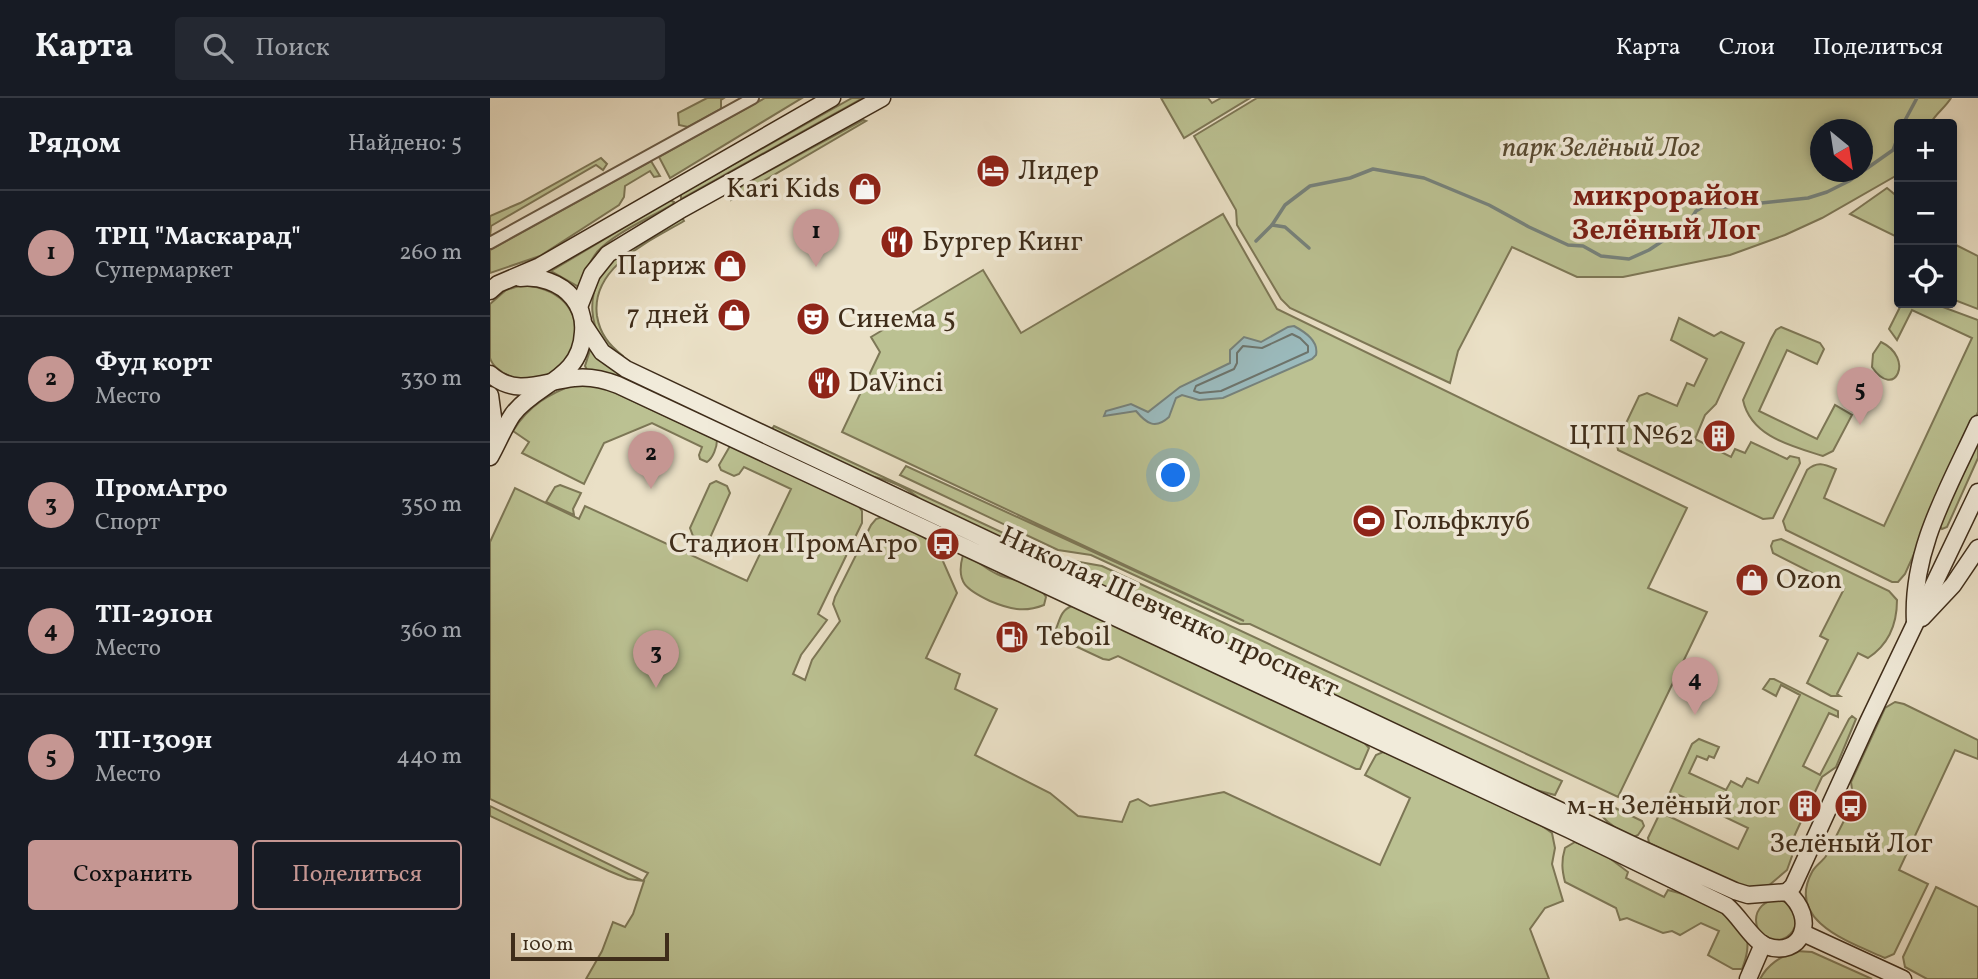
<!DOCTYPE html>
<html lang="ru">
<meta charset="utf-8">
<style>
:root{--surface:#171b24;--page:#242831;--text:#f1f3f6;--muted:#9ea1a6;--line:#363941;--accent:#c59692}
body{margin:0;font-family:Vollkorn,serif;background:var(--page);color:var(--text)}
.controls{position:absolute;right:21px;top:21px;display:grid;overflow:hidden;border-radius:7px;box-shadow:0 4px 10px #0003}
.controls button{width:63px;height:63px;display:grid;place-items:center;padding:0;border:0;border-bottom:2px solid var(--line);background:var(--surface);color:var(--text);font:35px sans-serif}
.compass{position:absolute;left:1320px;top:21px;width:63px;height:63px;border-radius:50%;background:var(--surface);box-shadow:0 4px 10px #0003;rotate:150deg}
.scale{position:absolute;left:21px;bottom:18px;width:158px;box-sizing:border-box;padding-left:7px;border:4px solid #3f2d1a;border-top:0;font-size:19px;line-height:24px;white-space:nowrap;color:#3f2d1a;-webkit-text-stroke:5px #f1ebda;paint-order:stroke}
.you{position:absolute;left:684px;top:378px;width:24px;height:24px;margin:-18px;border:5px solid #fff;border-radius:50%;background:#1a73e8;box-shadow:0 0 0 10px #1a73e833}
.badge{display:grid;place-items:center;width:46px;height:46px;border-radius:50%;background:var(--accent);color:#111;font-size:23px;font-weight:700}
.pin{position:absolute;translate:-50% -58px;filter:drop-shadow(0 2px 4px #0008)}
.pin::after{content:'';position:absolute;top:37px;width:24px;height:21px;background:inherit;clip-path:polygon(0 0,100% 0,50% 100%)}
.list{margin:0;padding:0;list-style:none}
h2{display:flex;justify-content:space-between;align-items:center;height:91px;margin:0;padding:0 28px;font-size:30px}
h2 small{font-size:23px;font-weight:400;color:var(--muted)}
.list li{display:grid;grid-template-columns:46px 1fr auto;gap:21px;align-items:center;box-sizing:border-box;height:126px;padding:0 28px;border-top:2px solid var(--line)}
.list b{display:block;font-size:26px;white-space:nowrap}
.list p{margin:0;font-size:23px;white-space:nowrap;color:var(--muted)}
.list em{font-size:23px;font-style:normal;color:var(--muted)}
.actions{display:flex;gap:14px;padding:21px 28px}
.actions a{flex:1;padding:16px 0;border:2px solid var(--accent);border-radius:7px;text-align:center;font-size:24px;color:var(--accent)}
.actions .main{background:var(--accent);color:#111}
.icon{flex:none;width:38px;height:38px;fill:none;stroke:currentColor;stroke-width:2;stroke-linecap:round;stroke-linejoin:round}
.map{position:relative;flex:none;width:1488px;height:881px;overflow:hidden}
header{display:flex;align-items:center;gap:42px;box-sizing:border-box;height:98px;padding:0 35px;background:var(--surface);border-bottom:2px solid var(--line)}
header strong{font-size:33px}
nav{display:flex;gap:38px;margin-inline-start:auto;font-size:24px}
.search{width:490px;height:63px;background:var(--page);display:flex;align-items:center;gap:18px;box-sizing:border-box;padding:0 24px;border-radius:7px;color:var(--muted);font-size:26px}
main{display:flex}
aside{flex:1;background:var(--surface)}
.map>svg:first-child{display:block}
.green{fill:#bbc192;stroke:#7d7756;stroke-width:2;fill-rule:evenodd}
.water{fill:#9bbbbe;stroke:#76827c;stroke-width:2}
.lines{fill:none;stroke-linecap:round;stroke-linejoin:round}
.shore{stroke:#6d746c;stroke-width:2}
.stream{stroke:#76827c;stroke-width:3.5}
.street-casing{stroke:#6a5a45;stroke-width:14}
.secondary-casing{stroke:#3f2d1a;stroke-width:19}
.street{stroke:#f1ebda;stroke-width:10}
.secondary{stroke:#f1ebda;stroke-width:16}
.labels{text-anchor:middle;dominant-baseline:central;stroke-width:7;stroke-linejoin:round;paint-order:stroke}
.park-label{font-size:28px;font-style:italic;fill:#584b32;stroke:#f1ebda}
.poi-label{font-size:28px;fill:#3f2d1a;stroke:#f1ebda;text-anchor:start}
.street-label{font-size:28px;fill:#3f2d1a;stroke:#f1ebda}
.neighbourhood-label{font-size:30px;font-weight:bold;fill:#7a1f14;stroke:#f1ebda}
</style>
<header>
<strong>Карта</strong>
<div class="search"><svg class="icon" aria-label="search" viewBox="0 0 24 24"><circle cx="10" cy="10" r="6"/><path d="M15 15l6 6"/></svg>Поиск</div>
<nav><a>Карта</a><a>Слои</a><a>Поделиться</a></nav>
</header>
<main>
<aside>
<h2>Рядом<small>Найдено: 5</small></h2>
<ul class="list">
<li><span class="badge">1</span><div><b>ТРЦ &quot;Маскарад&quot;</b><p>Супермаркет</p></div><em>260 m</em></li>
<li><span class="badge">2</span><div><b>Фуд корт</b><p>Место</p></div><em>330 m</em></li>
<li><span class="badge">3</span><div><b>ПромАгро</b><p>Спорт</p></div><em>350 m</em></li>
<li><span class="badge">4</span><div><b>ТП-2910н</b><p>Место</p></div><em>360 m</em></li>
<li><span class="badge">5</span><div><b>ТП-1309н</b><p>Место</p></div><em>440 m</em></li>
</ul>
<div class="actions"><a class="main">Сохранить</a><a>Поделиться</a></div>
</aside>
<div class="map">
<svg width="1488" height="881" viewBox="0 0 1488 881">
<rect width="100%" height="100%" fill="#eae0c6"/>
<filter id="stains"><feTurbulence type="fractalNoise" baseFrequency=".00286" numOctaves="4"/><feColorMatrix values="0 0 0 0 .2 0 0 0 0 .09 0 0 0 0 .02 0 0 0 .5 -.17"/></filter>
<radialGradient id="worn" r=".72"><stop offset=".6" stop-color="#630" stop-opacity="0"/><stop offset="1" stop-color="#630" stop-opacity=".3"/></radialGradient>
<!-- green -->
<g class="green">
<polygon points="217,0 234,0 231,2 231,11 198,29 189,27 188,15"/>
<polygon points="275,0 312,0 180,80 169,59"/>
<polygon points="362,0 373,0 191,101 191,96"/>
<polygon points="671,0 718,0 722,5 731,0 760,0 694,40"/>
<path d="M767,0H1461C1455,10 1446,15 1440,26H1409V76L1332,120L1295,137L1240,157L1133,179H1087L1022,149L968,253L960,285L800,210L791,201L747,127L746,112L704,38ZM1330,32H1372V74H1330Z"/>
<polygon points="373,22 376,23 241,102 240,99 253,87"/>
<polygon points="111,60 117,66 113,72 106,67 1,128 0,139 0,118 30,105"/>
<polygon points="161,63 170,78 164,79 160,73 135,88 134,99 129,107 50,158 0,175 0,152"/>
<polygon points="1397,90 1409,100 1409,140 1360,116"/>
<path d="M180,102L184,104L183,106C160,120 124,135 107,154C99,164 94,177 89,189L61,173Z"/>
<polygon points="733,116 787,211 1197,410 1158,490 1217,514 1128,699 760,526 750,526 601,457 568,452 410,377 416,368 754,523 352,334 390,254 381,239 493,172 531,235"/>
<path d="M192,119L194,123C160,143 100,169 107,218C110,236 119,247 133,258L132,262C95,240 92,187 126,159C143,144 172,132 192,119Z"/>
<polygon points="1462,145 1488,158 1488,211 1462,201"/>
<path d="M32,187C125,195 81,305 19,278C12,275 2,268 0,260C0,244 0,222 0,206L16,192Z"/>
<path d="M1412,205H1442L1488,222V314L1415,476L1408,484H1402L1296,432L1293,423L1317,372C1327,363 1334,366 1346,371L1334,400L1394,428L1482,240L1422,212L1407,242L1399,231Z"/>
<polygon points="1189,220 1224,238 1231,234 1254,245 1226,306 1215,317 1205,341 1241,359 1245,351 1255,355 1261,344 1297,361 1300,358 1309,360 1310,365 1283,420 1273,421 1128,352 1127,347 1128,342 1149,298 1157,295 1187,308 1197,285 1204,288 1217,261 1181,242"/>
<path d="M1291,229L1330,245L1334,251L1327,266L1297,252L1269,313L1327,341L1345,307L1362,317L1343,353L1333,358C1302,348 1261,339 1253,302L1281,241L1286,232Z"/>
<path d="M1391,244C1425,260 1405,303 1382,269L1383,256Z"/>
<polygon points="101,249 552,475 551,477 126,278 97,272 95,268"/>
<path d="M86,286H107L227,342C227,349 223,360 217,364L210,361L209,357L212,349L162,325L114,345L94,386L32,355L39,344L23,333C38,308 60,295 86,286Z"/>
<path d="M284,328L567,460L612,468L1072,683L1065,697L1046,692L997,670L432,403C417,389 400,382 380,378L282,331Z"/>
<polygon points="1488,337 1488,360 1457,429 1452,431 1449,428"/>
<polygon points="240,348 245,348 368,407 372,413 372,425 328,516 337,522 311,557 303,576 315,582 322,562 350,523 343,506 345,499 381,427 386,421 392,419 425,432 442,446 452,450 452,461 467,495 436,560 470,576 465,591 507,611 485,657 560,695 588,718 632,724 640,704 648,701 660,708 734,694 890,767 920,700 875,677 886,657 893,654 903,657 1045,723 1062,735 1065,750 1062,766 1073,803 1055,810 1040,831 1059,881 96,881 112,853 123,824 135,829 143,816 154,783 138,781 119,773 0,718 0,708 153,783 158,775 0,701 0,444 25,390 89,421 95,408 257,483 301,391 254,369 249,376 244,378 231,372 229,367"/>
<polygon points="226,383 237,388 240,395 220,440 214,442 203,438 200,430 220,386"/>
<polygon points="70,387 91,395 83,411 84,417 56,404 65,389"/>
<path d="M1291,441L1399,493L1407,502C1407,526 1398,547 1378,560L1368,555L1347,596L1350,598H1341L1317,585L1338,542L1330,538L1354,491L1283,455L1281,448L1283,443Z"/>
<path d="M473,457C491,463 493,470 507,476C519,482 533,482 545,487C551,490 553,494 556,499L554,507C534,515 519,511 500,503C477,492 465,485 473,457Z"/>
<path d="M582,508L589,509L872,642L879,650L870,671H866L628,558L619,562L613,561L570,541L566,531C570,521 571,512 582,508Z"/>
<polygon points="1280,581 1284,581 1348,613 1348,619 1339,615 1313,668 1330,677 1359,621 1362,618 1366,621 1346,669 1332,679 1308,730 1302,743 1302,758 1297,772 1277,789 1260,791 1241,785 1159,745 1158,740 1169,717 1172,715 1248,751 1258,730 1189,697 1182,711 1177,708 1176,703 1202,646 1209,641 1229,649 1224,660 1219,658 1217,662 1207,658 1199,675 1236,692 1241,683 1252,689 1257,680 1268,685 1310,597 1291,587 1286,598 1273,591"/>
<path d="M1405,604L1414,606L1488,642V661L1465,652L1409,772L1438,786L1404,856L1395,860C1362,845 1295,824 1322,774C1325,768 1332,764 1336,758C1343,745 1349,732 1356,719L1366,723L1374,706L1363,699L1361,684L1395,610Z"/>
<path d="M1115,705L1152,723L1154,728L1148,737L1144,739C1131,733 1121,729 1112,718Z"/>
<path d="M1085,744L1114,756L1138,774L1136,780L1174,799L1178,792C1202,798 1247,812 1256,838C1260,849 1256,861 1252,871H1243L1218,857L1229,833L1211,825L1190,837L1182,833L1173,835L1137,820L1130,822L1126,810L1075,784C1072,772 1071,763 1075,750Z"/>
<polygon points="1446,789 1488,809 1488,881 1437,881 1415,869 1413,859"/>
<circle cx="1286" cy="822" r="20"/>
<path d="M1306,853L1322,854L1382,881H1270C1278,866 1290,859 1306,853Z"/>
</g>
<!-- water -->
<path class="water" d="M804,228C815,234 829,243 826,257L822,261L733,300L709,302L692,297L686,300L679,319C665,332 656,325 646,313L614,318L616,313L641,306L658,314L690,289L740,265V252L754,239L771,244L798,229Z"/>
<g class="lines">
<!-- shore -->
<polygon class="shore" points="802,236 810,240 818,248 818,254 731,293 710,295 704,293 706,288 744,271 747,265 747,255 753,248 772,250"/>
<!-- stream -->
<g class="stream">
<polyline points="1413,26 1427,0"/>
<polyline points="782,127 795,129 819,150"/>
<polyline points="766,143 782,127 795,107 820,88 860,80 883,71 934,80 999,107 1039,129 1078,147 1093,148 1111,158 1139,161 1159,152 1198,126 1206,113 1213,109 1234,109 1318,100 1337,94 1359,83 1403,52 1409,36"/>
</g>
<defs>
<polyline id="street" points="0,145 263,0"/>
<g id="secondary">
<polyline points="0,193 8,186 50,168 342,0"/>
<polyline points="89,209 102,176 118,156 192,111 392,0"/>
<path d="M0,276C27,300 54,283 84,280C100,278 113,281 128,287L1078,731L1237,808C1250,819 1262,842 1276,848C1311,861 1329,821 1297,794L1258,797L1245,793L1147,749L136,271L112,254L94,227"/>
<polyline points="0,297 3,319 1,354"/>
<path d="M0,359C8,345 14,329 23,316C47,285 91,281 93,234C94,222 91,210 83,200C70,184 49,178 30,180"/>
<polyline points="1432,520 1463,487 1488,450"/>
<path d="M1425,524C1421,452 1459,389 1488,326"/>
<polyline points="1297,794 1303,788 1378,624 1488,394"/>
<polyline points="1313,835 1413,881"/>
<polyline points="1258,881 1273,846"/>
</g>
</defs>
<!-- street casing -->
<use href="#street" class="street-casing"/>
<!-- secondary casing -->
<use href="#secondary" class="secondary-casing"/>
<!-- street -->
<use href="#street" class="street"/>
<!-- secondary -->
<use href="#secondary" class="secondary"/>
</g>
<!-- icons -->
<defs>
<symbol id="hotel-disc" viewBox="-11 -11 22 22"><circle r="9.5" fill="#8f2418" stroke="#f1ebda"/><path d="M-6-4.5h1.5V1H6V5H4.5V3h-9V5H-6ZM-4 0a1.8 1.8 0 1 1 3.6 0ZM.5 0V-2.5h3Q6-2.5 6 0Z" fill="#fff"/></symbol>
<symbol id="shop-disc" viewBox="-11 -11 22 22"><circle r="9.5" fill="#8f2418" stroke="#f1ebda"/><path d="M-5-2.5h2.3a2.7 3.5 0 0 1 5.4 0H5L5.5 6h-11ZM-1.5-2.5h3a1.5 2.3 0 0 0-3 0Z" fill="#fff"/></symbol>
<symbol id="restaurant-disc" viewBox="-11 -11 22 22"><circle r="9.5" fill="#8f2418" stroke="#f1ebda"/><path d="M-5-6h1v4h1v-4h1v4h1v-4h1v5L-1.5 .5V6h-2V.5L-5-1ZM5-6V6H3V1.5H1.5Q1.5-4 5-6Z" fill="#fff"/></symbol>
<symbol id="theatre-disc" viewBox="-11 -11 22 22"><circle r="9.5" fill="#8f2418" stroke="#f1ebda"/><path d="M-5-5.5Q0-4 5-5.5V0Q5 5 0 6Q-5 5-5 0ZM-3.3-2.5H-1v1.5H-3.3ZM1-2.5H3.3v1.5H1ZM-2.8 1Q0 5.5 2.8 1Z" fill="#fff"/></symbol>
<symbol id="building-disc" viewBox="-11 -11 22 22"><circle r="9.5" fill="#8f2418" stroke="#f1ebda"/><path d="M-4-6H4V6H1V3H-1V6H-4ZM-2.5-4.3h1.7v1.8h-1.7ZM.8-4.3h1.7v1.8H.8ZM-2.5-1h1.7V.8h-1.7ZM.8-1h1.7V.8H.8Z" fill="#fff"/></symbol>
<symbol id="stadium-disc" viewBox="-11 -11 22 22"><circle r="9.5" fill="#8f2418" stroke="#f1ebda"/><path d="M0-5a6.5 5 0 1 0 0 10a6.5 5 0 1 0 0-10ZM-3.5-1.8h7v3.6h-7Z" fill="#fff"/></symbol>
<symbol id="bus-disc" viewBox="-11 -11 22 22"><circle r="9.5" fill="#8f2418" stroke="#f1ebda"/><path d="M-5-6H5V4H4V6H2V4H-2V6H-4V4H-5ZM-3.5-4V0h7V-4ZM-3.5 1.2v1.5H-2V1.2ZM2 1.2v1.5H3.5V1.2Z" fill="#fff"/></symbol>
<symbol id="fuel-disc" viewBox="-11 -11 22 22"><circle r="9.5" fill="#8f2418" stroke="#f1ebda"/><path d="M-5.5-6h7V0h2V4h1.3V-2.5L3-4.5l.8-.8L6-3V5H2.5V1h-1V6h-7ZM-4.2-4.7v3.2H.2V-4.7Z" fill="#fff"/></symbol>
</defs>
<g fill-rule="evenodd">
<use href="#hotel-disc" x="484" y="54" width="38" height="38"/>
<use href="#shop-disc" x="356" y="72" width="38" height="38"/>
<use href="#restaurant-disc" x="388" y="125" width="38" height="38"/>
<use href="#shop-disc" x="221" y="149" width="38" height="38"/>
<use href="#shop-disc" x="225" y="198" width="38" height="38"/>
<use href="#theatre-disc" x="304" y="202" width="38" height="38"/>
<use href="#restaurant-disc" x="315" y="266" width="38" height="38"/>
<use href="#building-disc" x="1210" y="319" width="38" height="38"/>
<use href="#stadium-disc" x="860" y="404" width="38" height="38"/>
<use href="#bus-disc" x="434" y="427" width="38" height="38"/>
<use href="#shop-disc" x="1243" y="463" width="38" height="38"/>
<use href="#fuel-disc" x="503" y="520" width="38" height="38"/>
<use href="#building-disc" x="1296" y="689" width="38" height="38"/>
<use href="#bus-disc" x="1342" y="689" width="38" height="38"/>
</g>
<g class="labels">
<!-- park labels -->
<g class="park-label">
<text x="1111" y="50">парк Зелёный Лог</text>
</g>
<!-- poi labels -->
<g class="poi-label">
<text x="528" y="73">Лидер</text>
<text x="350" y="91" text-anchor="end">Kari Kids</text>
<text x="432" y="144">Бургер Кинг</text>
<text x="216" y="168" text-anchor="end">Париж</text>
<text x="219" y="217" text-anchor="end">7 дней</text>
<text x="348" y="221">Синема 5</text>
<text x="358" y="285">DaVinci</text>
<text x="1204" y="338" text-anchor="end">ЦТП №62</text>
<text x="903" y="423">Гольфклуб</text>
<text x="428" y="446" text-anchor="end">Стадион ПромАгро</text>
<text x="1286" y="482">Ozon</text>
<text x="546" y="539">Teboil</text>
<text x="1290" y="708" text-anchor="end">м-н Зелёный лог</text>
<text x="1361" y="746" text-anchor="middle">Зелёный Лог</text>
</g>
<!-- street labels -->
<g class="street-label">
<text transform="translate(679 515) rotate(25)">Николая Шевченко проспект</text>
</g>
<!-- neighbourhood labels -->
<g class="neighbourhood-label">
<text x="1176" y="99">микрорайон<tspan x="1176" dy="34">Зелёный Лог</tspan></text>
</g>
</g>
<rect width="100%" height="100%" filter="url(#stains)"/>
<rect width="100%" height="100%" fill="url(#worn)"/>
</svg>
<div class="controls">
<button>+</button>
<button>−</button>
<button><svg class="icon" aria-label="locate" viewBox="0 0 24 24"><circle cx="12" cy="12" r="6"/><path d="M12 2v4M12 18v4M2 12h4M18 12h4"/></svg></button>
</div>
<svg class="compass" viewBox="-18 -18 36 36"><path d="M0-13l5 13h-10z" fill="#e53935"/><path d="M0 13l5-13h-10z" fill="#9ea1a6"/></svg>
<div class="scale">100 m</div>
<div class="you"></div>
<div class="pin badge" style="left:326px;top:169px">1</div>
<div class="pin badge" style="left:161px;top:391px">2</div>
<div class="pin badge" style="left:166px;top:590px">3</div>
<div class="pin badge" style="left:1205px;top:617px">4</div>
<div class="pin badge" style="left:1370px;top:327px">5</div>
</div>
</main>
